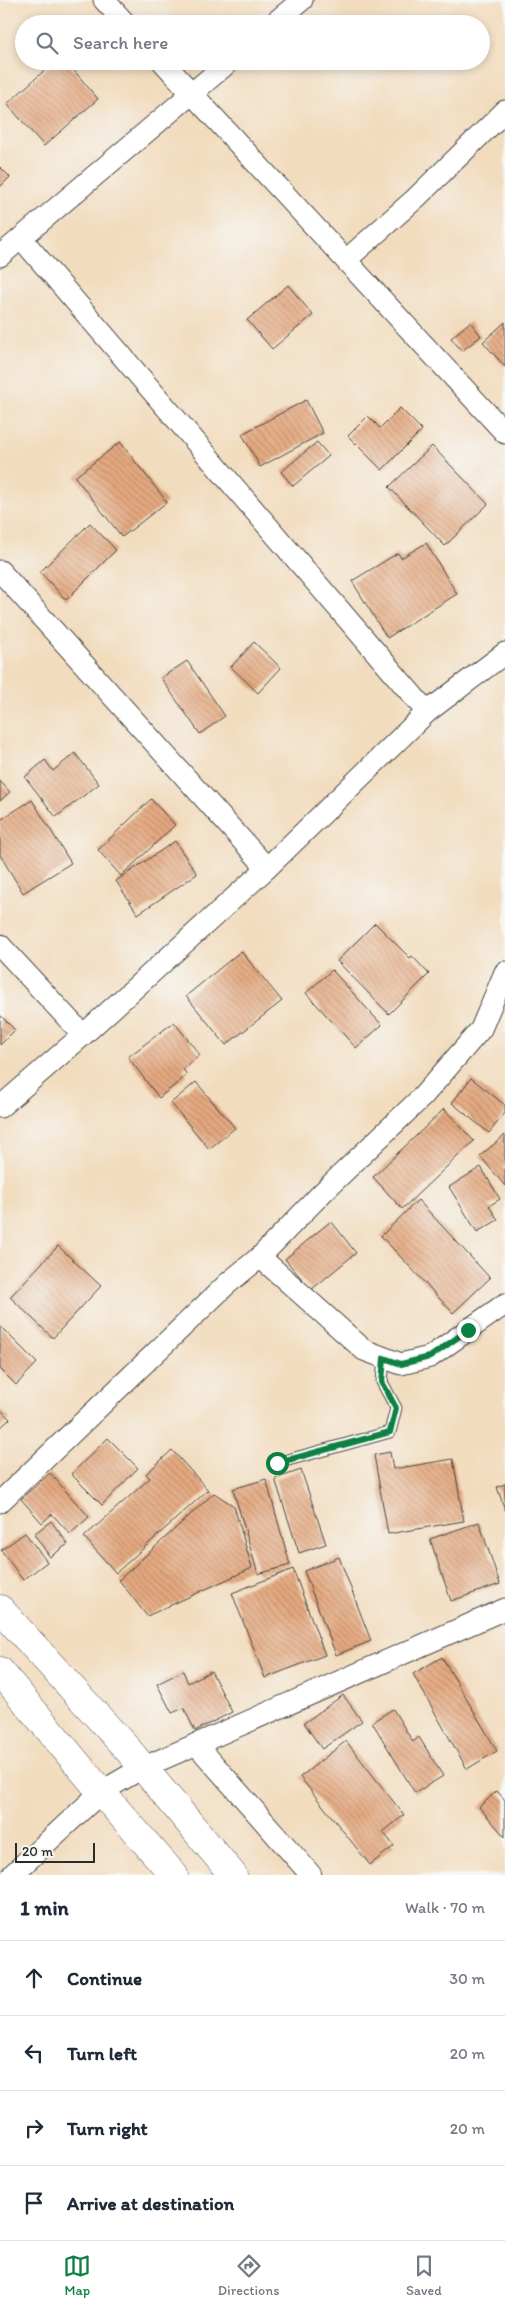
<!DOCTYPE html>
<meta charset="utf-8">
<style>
:root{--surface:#fff;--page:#f2f2f3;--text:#1f2937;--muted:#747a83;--line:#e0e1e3;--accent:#0b8043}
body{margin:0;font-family:Itim,sans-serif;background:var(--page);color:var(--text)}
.scale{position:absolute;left:15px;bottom:12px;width:80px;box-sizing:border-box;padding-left:5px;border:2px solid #2b2b2b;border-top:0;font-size:14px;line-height:18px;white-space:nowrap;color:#2b2b2b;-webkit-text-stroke:4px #f6f6f2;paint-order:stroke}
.stop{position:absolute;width:15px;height:15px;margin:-11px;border:4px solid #0b8043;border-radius:50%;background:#fff}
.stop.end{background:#0b8043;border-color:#fff;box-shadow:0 1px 5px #0008}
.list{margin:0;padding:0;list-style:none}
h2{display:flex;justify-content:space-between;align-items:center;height:65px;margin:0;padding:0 20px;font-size:21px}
h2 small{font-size:16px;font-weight:400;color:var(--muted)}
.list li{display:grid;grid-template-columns:32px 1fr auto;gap:15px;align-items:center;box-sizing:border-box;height:75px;padding:0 20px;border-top:1px solid var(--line)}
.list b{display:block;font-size:19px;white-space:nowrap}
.list em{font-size:16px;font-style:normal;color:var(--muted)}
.icon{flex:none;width:28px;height:28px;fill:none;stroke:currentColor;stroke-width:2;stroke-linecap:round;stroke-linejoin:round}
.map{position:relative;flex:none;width:505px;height:1875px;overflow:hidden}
.search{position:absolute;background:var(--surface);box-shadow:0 2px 8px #0003;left:15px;right:15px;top:15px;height:55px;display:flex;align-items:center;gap:12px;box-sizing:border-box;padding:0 18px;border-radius:28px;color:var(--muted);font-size:19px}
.sheet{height:365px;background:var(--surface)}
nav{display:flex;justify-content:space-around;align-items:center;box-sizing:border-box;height:70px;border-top:1px solid var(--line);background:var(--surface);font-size:14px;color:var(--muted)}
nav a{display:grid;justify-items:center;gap:2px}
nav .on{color:var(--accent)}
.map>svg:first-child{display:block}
.building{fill:url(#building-back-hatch)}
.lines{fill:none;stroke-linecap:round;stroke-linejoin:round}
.service-casing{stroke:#494641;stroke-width:13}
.minor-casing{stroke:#494641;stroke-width:23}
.secondary-casing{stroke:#494641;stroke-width:29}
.service{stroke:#fff;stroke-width:11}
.minor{stroke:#fff;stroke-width:21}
.secondary{stroke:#fff;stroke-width:28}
.route{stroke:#0b8043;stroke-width:6}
</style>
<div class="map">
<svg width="505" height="1875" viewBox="0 0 505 1875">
<defs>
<pattern id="building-back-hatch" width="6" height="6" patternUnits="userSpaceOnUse" patternTransform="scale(1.25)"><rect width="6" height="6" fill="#e5a980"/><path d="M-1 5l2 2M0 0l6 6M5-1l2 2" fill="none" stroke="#ba8a69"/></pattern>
</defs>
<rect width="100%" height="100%" fill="#f6f6f2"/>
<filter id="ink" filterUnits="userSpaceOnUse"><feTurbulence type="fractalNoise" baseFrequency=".02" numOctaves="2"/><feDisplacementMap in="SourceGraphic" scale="10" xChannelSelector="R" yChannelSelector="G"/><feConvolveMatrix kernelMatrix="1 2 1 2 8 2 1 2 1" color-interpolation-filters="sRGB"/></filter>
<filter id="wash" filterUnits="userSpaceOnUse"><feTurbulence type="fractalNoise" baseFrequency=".0096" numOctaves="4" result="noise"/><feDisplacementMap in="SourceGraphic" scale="20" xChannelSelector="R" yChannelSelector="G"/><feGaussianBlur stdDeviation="1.12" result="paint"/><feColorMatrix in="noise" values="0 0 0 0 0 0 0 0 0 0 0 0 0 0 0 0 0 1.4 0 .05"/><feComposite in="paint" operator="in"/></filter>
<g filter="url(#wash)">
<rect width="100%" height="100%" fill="#f2dcbe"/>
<g id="blocks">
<!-- building -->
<g class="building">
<polygon points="55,61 66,61 98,99 44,146 7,104"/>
<polygon points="0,167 10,177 0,187"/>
<polygon points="288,285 313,315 272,349 247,320"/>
<polygon points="470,322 481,336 462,351 451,338"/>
<polygon points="505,322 505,367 483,342"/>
<polygon points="306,400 323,433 260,467 242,434"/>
<polygon points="400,408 422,430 382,470 348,436 368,416 380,428"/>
<polygon points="120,442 167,502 122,537 75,477"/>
<polygon points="317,442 329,456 293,486 281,472"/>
<polygon points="432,446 488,504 445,546 389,487"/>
<polygon points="90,523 116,550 66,600 40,572"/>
<polygon points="426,543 457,594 387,638 352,581 398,553 401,558"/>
<polygon points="254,642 281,668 258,693 231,667"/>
<polygon points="187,661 225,716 200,734 161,678"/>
<polygon points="75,753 99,784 56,817 25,777 45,760 53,771"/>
<polygon points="0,781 10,792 0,801"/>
<polygon points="151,799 175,825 121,876 98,850"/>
<polygon points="32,800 71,863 23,893 0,855 0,820"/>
<polygon points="175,841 197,874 138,914 116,881"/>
<polygon points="375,923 410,958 412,956 429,974 389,1014 337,961"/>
<polygon points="241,951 282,1001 226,1045 186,996"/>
<polygon points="332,970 382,1025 356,1048 306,993"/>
<polygon points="0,1015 15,1030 0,1045"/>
<polygon points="174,1022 200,1055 183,1069 187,1075 159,1098 128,1057"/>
<polygon points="471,1078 505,1105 505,1113 489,1133 452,1103"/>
<polygon points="196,1082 235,1128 209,1149 171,1103"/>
<polygon points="444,1109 474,1141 402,1209 373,1177"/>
<polygon points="505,1135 505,1186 480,1156"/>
<polygon points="481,1167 500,1199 489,1206 498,1220 477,1232 449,1187"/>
<polygon points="418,1200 490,1278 453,1313 381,1236"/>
<polygon points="331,1221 356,1253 311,1290 285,1259"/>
<polygon points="58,1246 101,1286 53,1338 10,1297"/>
<polygon points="0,1326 37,1363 16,1385 0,1369"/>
<polygon points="0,1409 10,1419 0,1428"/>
<polygon points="108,1438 138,1468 102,1505 71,1474"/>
<polygon points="172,1450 208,1490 116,1573 84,1537 150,1478 146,1474"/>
<polygon points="390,1452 393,1469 453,1459 464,1521 388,1534 374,1455"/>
<polygon points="301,1470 326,1544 299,1553 275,1479"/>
<polygon points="50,1473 89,1517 70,1534 52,1514 42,1523 21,1499"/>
<polygon points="266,1479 290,1565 258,1574 233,1489"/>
<polygon points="505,1484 505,1510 497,1487"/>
<polygon points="214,1493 234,1506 252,1568 147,1616 119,1580"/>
<polygon points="51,1521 68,1544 50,1557 34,1534"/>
<polygon points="479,1522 500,1584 451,1601 430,1539"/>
<polygon points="25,1533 47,1562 23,1580 1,1550"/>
<polygon points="339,1557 371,1641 336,1655 304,1571"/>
<polygon points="293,1569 325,1655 265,1678 232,1593"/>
<polygon points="442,1657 497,1751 467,1769 413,1674"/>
<polygon points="183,1671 188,1683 211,1671 232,1712 195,1731 184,1708 172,1713 157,1684"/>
<polygon points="343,1695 362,1721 322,1749 304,1723"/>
<polygon points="393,1709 413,1742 419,1737 443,1776 415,1793 372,1722"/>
<polygon points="346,1741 404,1815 383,1832 394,1846 370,1865 300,1777"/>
<polygon points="497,1791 505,1800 505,1837 479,1807"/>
</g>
</g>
</g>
<g filter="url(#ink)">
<use href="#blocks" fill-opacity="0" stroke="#494641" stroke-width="1"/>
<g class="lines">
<defs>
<polyline id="service" points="277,1463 390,1432 396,1408 382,1382 384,1358"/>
<g id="minor">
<polyline points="104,0 126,24"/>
<polyline points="273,24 302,0"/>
<polyline points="162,61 505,433"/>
<polyline points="21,238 427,712"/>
<polyline points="0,256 230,61"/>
<polyline points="346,260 416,198 505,111"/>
<polyline points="0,571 267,868"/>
<polyline points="0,945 83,1035"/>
<polyline points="0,1107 83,1035 267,868 427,712 505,653"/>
<polyline points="260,1257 323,1192 423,1096 481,1029 505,972"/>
<polyline points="0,1502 227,1284 260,1257 364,1350 401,1364 430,1357 505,1304"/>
<polyline points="196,1744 311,1875"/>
<polyline points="12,1875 101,1792 142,1768 505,1609"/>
</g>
<g id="secondary">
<polyline points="0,1609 130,1752 233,1875"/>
<polyline points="0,1671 101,1792 174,1875"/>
</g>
</defs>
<!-- service casing -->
<use href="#service" class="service-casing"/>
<!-- minor casing -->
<use href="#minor" class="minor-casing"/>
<!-- secondary casing -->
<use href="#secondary" class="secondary-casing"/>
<!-- service -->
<use href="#service" class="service"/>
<!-- minor -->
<use href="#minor" class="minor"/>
<!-- secondary -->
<use href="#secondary" class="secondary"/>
</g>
</g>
<g class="lines" filter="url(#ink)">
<!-- route -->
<polyline class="route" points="277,1463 390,1432 396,1408 382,1382 384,1358 401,1364 430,1357 468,1330"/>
</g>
</svg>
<div class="scale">20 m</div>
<div class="stop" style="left:277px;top:1463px"></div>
<div class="stop end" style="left:468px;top:1330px"></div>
<div class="search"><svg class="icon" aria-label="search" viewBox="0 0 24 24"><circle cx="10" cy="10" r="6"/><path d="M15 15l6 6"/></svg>Search here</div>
</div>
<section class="sheet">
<h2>1 min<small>Walk · 70 m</small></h2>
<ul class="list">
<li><svg class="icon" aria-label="ahead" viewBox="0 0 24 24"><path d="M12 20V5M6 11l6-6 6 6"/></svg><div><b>Continue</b></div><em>30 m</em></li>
<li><svg class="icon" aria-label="left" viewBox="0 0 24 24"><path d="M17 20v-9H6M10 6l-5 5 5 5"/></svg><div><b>Turn left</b></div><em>20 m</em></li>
<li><svg class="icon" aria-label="right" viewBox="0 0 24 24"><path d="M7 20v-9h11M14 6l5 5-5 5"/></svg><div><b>Turn right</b></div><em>20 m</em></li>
<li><svg class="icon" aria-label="arrive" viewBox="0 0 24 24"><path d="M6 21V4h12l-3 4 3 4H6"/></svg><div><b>Arrive at destination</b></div></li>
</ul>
</section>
<nav>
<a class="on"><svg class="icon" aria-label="map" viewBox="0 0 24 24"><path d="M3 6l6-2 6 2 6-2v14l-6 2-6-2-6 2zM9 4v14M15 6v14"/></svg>Map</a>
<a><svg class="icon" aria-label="directions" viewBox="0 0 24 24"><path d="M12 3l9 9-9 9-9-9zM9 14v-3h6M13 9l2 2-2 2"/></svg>Directions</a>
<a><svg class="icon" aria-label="saved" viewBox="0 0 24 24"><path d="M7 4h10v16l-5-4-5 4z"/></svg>Saved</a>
</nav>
